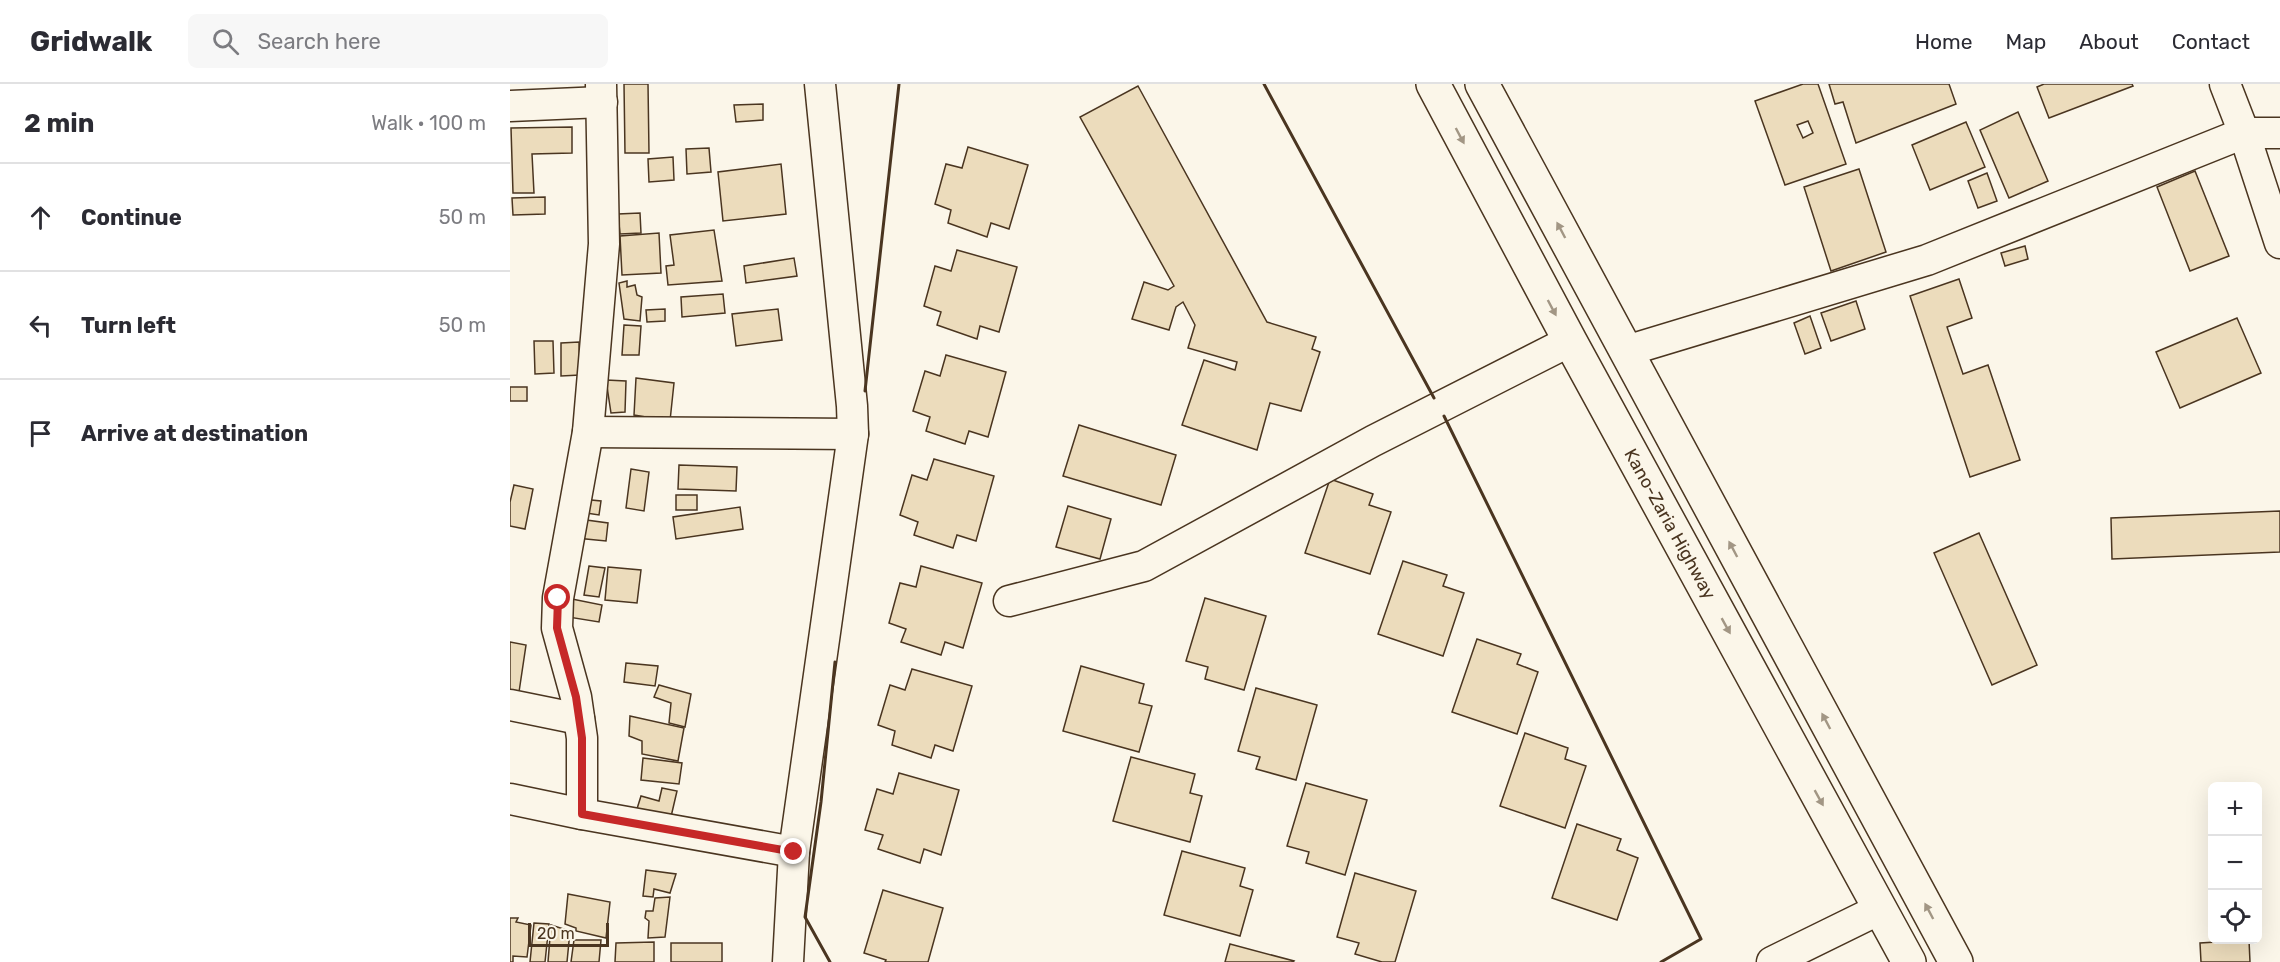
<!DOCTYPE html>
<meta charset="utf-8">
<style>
:root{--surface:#fff;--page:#f7f7f7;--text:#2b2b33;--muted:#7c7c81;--line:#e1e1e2}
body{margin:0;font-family:Rubik,sans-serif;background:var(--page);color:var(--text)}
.controls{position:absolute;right:18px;bottom:18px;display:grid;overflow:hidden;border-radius:9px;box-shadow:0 6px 24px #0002}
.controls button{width:54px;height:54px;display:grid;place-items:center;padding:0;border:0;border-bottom:2px solid var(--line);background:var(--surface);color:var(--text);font:30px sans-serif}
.scale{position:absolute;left:18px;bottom:15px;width:81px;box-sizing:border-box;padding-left:6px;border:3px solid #4a3520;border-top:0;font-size:16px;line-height:21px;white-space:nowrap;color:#4a3520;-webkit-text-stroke:4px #fbf6e9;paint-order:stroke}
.stop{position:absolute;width:18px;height:18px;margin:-14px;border:4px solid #c62828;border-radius:50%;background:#fff}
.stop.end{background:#c62828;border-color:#fff;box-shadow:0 2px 6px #0008}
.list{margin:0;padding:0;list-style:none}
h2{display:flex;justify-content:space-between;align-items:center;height:78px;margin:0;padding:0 24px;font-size:26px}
h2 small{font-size:20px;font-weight:400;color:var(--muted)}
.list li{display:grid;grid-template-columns:39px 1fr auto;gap:18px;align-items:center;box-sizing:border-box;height:108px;padding:0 24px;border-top:2px solid var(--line)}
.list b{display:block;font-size:22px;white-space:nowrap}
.list em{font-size:20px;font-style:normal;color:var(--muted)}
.icon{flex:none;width:33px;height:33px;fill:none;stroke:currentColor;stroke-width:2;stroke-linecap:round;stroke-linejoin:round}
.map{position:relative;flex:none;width:1770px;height:878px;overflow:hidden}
header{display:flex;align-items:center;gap:36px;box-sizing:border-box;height:84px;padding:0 30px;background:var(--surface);border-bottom:2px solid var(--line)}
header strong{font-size:28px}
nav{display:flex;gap:33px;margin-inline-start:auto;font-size:21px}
.search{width:420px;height:54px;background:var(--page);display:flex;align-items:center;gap:15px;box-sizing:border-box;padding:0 21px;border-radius:9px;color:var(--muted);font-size:22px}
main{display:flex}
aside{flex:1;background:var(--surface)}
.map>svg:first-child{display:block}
.building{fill:#ecdcbc;stroke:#4a3520;stroke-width:1.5;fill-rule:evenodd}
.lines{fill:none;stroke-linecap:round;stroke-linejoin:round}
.minor-casing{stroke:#4a3520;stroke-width:33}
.highway-casing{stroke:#4a3520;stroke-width:36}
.minor{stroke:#fbf6e9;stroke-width:30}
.highway{stroke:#fbf6e9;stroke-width:33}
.wall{stroke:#4a3520;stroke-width:3}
.oneway{fill:#a29684}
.route{stroke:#c62828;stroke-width:8}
.labels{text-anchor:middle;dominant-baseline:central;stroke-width:4.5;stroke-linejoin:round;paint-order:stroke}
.street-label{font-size:18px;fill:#4a3520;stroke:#fbf6e9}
</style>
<header>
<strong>Gridwalk</strong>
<div class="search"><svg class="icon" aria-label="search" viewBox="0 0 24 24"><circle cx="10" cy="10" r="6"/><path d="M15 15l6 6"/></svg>Search here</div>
<nav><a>Home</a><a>Map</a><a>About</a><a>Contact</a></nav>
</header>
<main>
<aside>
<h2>2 min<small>Walk · 100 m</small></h2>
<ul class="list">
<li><svg class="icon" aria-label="ahead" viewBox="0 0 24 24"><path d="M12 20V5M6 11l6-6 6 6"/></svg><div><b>Continue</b></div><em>50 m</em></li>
<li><svg class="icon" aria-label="left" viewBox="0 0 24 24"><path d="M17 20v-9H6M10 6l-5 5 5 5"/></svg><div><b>Turn left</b></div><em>50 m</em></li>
<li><svg class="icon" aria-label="arrive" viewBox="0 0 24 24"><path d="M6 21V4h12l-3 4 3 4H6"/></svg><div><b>Arrive at destination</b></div></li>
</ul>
</aside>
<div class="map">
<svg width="1770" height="878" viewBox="0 0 1770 878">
<rect width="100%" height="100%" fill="#fbf6e9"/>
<!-- building -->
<g class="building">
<polygon points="114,0 138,0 139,69 115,69"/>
<path d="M1293,0H1308L1336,80L1275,101L1245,17ZM1298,37L1303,49L1293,54L1287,41Z"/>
<polygon points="1319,0 1439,0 1446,20 1346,59 1333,18 1325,20"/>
<polygon points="1534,0 1622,0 1623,2 1539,34 1527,3"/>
<polygon points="628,2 757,238 806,253 802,265 810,268 791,327 760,319 747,366 672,341 694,276 725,286 727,278 678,264 685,241 673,218 666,223 659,246 622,235 634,198 658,206 664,202 570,33"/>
<polygon points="253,20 253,36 226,38 224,21"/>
<polygon points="1508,28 1538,97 1499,114 1470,46"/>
<polygon points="1456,38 1475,83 1420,106 1402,61"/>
<polygon points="62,43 62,69 22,70 24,109 3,109 1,44"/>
<polygon points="458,63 518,81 499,145 481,139 477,153 438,139 441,126 425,120 436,80 452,84"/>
<polygon points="199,64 201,88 177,90 176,65"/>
<polygon points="163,73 164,96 139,98 138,75"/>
<polygon points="271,80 276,130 213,137 208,88"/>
<polygon points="1349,85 1376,168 1321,187 1294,103"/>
<polygon points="1685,87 1719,172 1680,187 1647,103"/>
<polygon points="1477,89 1487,117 1468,124 1458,97"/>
<polygon points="35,113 35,130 3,131 2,114"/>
<polygon points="130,129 131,149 110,150 108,130"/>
<polygon points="204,146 212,197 158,201 156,182 164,181 160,151"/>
<polygon points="149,149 151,189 112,191 110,152"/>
<polygon points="1515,162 1518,175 1495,182 1491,169"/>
<polygon points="447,166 507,183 489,248 470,242 467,255 427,241 431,228 414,222 425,182 441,187"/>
<polygon points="284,174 287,192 236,199 234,182"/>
<polygon points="1449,195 1462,234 1437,243 1453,290 1478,281 1510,376 1460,393 1400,212"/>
<polygon points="117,197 117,203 125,201 127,211 132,213 130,237 114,235 109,199"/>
<polygon points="213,210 215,229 172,233 171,213"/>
<polygon points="1346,217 1355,245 1321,257 1311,229"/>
<polygon points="155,225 155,237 137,238 136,226"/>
<polygon points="268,225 272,256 226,262 222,230"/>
<polygon points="1300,232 1311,264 1295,270 1284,239"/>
<polygon points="1727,234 1751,289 1670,324 1646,268"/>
<polygon points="114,241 131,242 129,271 112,271"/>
<polygon points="24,257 43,257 44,289 25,290"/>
<polygon points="69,258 70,291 51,292 51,259"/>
<polygon points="436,271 496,288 478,353 459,347 455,360 416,347 420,333 403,327 415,287 430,292"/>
<polygon points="126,294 164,299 160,337 124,331"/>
<polygon points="96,296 116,297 115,328 101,329"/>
<rect x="0" y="303" width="17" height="14"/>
<polygon points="569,341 666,371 651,421 553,392"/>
<polygon points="424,375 484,392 466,457 447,451 443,464 404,451 408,438 390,431 402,391 417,396"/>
<polygon points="169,381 227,383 226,407 168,405"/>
<polygon points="121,385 139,388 134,427 116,424"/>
<polygon points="820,395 863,410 859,421 881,428 860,490 795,469"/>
<polygon points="4,401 23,405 15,445 0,442 0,418"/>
<rect x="166" y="411" width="21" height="15"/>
<polygon points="71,415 91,417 89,431 70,428"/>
<polygon points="558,422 601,435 590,475 546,463"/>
<polygon points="230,423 233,445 166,455 163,433"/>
<polygon points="1770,427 1770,468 1602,475 1601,434"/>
<polygon points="69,435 98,439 96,457 66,454"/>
<polygon points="1469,449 1527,581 1482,601 1424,469"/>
<polygon points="893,477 937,491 933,502 954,509 933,572 868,550"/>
<polygon points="79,482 95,484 89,513 74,511"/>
<polygon points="411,482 472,499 453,564 435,558 431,571 391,558 396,545 379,539 390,499 406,503"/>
<polygon points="98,483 131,486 127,519 95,516"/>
<polygon points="695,514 756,532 734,606 695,595 698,583 676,577"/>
<polygon points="62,515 92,521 89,538 58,533"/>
<polygon points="967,555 1011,570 1007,580 1028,588 1007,650 942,628"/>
<polygon points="0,558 16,561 9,608 0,607"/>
<polygon points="116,579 148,582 145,602 114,598"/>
<polygon points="571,582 634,600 629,619 642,622 629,668 553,647"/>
<polygon points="402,585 462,602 443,667 425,661 421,674 382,661 385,647 368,641 380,601 395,606"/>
<polygon points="149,601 181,610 175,643 159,639 161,619 144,613"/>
<polygon points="746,604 807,621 786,696 746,685 750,673 728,667"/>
<polygon points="120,632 174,644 168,677 132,670 132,657 119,652"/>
<polygon points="1015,649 1058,664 1055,675 1076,682 1055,744 990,722"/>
<polygon points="621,673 685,690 680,709 692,712 680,758 603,737"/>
<polygon points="133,674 172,679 169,700 131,696"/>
<polygon points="389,689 449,706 431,771 414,765 410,779 368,765 373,751 355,746 367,705 383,710"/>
<polygon points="796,699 857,716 835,791 796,779 799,768 777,762"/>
<polygon points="152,704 167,707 160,737 126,728 131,712 149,717"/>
<polygon points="1067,740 1111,755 1107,766 1128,774 1107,836 1042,814"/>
<polygon points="672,767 735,784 730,802 743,806 730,852 654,831"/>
<polygon points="136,786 166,790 160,809 144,805 143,813 133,812"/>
<polygon points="845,789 906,807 885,878 872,878 845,870 849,859 827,853"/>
<polygon points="373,806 433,824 418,878 375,878 376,876 354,869"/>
<polygon points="58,810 100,818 96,854 66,847 66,844 55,840"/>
<polygon points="160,813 155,853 138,854 139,837 135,834 136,827 143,827 145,814"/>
<polygon points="0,834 8,834 6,838 21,841 17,873 3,872 3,878 0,878"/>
<polygon points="24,839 39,840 35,878 20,878"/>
<polygon points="41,841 60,847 57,878 38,878"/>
<polygon points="64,856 91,856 89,878 61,878"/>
<polygon points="1739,856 1740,878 1691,878 1690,859"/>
<polygon points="144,858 144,878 105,878 106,859"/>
<rect x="161" y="859" width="51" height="19"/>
<polygon points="720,860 784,877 783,878 715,878"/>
</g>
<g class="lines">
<defs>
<g id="minor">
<polyline points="1715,0 1734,49 1770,159"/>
<polyline points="0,22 92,18"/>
<polyline points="1116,267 1417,176 1734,49 1770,49"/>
<polyline points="78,348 343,350"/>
<polyline points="499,517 634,482 863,357 1060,257"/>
<polyline points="0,621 69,635"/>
<polyline points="0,715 72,730 284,768"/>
<polyline points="72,730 72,654 66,613 47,544 48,514 78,348 94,160 91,0"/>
<polyline points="278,878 284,768 343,350 342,322 310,0"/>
<polyline points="1262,878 1370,825"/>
</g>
<g id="highway">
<polyline points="923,0 1060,257 1399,878"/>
<polyline points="972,0 1446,878"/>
</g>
</defs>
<!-- minor casing -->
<use href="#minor" class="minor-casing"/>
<!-- highway casing -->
<use href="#highway" class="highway-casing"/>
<!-- minor -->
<use href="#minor" class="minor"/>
<!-- highway -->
<use href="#highway" class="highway"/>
<!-- wall -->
<g class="wall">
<polyline points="754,0 924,314"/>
<polyline points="355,307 389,0"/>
<polyline points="934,332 1191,855 1151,878"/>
<polyline points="320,878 295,833 311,718 325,578"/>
</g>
</g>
<!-- one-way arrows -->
<defs><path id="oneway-solid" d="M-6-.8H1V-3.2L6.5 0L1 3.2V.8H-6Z" transform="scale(1.5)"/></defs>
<g class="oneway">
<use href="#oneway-solid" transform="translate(950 52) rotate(62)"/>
<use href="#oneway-solid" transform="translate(1051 146) rotate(-118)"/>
<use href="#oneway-solid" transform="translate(1042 224) rotate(62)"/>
<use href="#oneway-solid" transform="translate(1223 465) rotate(-118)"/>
<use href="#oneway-solid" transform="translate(1216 542) rotate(61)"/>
<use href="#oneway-solid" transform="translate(1316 637) rotate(-118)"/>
<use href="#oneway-solid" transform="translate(1309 714) rotate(61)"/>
<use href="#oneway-solid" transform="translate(1419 827) rotate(-118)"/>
</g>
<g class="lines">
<!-- route -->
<polyline class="route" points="48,514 47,544 66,613 72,654 72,730 284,768"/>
</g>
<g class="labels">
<!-- street labels -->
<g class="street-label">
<text transform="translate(1160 440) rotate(61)">Kano-Zaria Highway</text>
</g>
</g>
</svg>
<div class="controls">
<button>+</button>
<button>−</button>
<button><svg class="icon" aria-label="locate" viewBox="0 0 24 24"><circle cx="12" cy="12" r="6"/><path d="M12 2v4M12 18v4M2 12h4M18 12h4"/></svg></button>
</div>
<div class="scale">20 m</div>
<div class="stop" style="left:48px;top:514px"></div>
<div class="stop end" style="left:284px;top:768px"></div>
</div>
</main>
